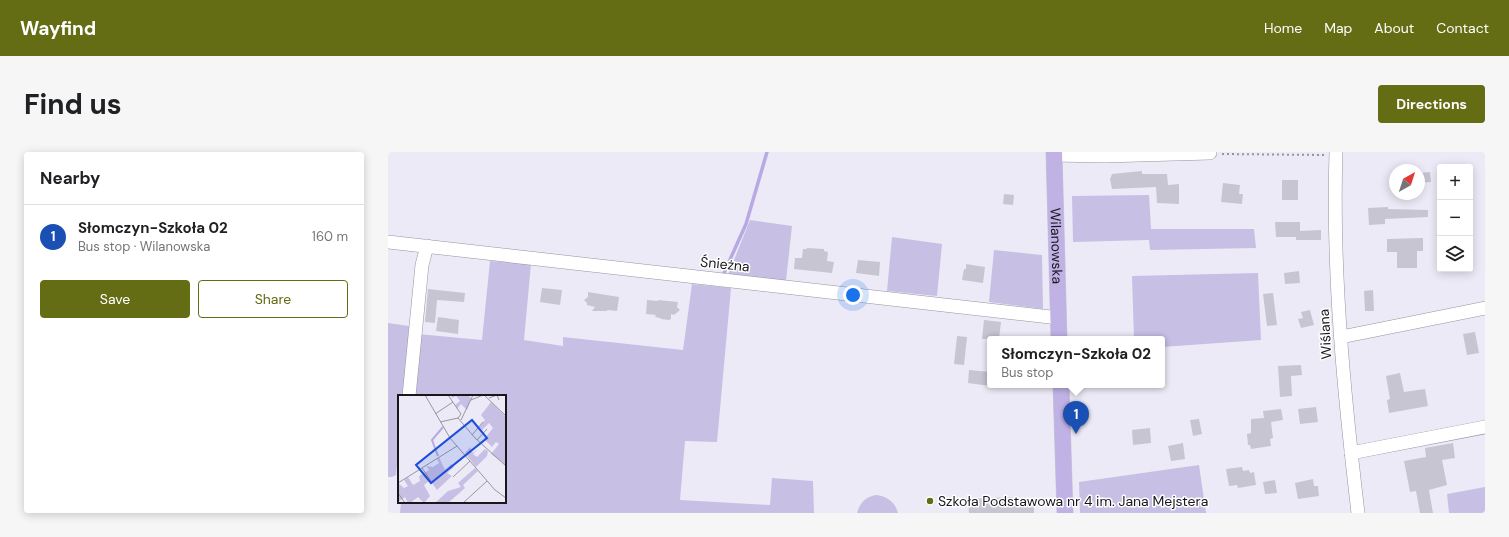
<!DOCTYPE html>
<meta charset="utf-8">
<style>
:root{--surface:#fff;--page:#f6f6f6;--text:#202124;--muted:#757577;--line:#e0e0e0;--accent:#646d14}
body{margin:0;font-family:"DM Sans",sans-serif;background:var(--page);color:var(--text)}
.controls{position:absolute;right:12px;top:12px;display:grid;overflow:hidden;border-radius:4px;box-shadow:0 2px 10px #0003}
.controls button{width:36px;height:36px;display:grid;place-items:center;padding:0;border:0;border-bottom:1px solid var(--line);background:var(--surface);color:var(--text);font:20px sans-serif}
.compass{position:absolute;left:1001px;top:12px;width:36px;height:36px;border-radius:50%;background:var(--surface);box-shadow:0 2px 10px #0003;rotate:39deg}
.you{position:absolute;left:465px;top:143px;width:14px;height:14px;margin:-10px;border:3px solid #fff;border-radius:50%;background:#1a73e8;box-shadow:0 0 0 6px #1a73e833}
.badge{display:grid;place-items:center;width:26px;height:26px;border-radius:50%;background:var(--accent);color:#fff;font-size:13px;font-weight:700}
.pin{position:absolute;translate:-50% -33px;filter:drop-shadow(0 1px 2px #0008)}
.pin::after{content:'';position:absolute;top:21px;width:14px;height:12px;background:inherit;clip-path:polygon(0 0,100% 0,50% 100%)}
.popup{position:absolute;left:599px;top:184px;width:178px;height:52px;box-sizing:border-box;display:grid;place-content:center;border-radius:4px;background:var(--surface);filter:drop-shadow(0 1px 3px #0005);font-size:13px;white-space:nowrap;color:var(--muted)}
.popup b{font-size:15px;color:var(--text)}
.popup::after{content:'';position:absolute;left:50%;top:100%;margin-left:-8px;border:8px solid transparent;border-top-color:var(--surface)}
.list{margin:0;padding:0;list-style:none}
h2{display:flex;justify-content:space-between;align-items:center;height:52px;margin:0;padding:0 16px;font-size:17px}
h2 small{font-size:13px;font-weight:400;color:var(--muted)}
.list li{display:grid;grid-template-columns:26px 1fr auto;gap:12px;align-items:center;box-sizing:border-box;height:64px;padding:0 16px;border-top:1px solid var(--line)}
.list b{display:block;font-size:15px;white-space:nowrap}
.list p{margin:0;font-size:13px;white-space:nowrap;color:var(--muted)}
.list em{font-size:13px;font-style:normal;color:var(--muted)}
.actions{display:flex;gap:8px;padding:12px 16px}
.actions a{flex:1;padding:9px 0;border:1px solid var(--accent);border-radius:4px;text-align:center;font-size:14px;color:var(--accent)}
.actions .main{background:var(--accent);color:#fff}
.icon{flex:none;width:22px;height:22px;fill:none;stroke:currentColor;stroke-width:2;stroke-linecap:round;stroke-linejoin:round}
.map{position:relative;flex:none;width:1097px;height:361px;overflow:hidden;border-radius:4px}
header{display:flex;align-items:center;gap:24px;box-sizing:border-box;height:56px;padding:0 20px;background:var(--accent);color:#fff}
header strong{font-size:19px}
nav{display:flex;gap:22px;margin-inline-start:auto;font-size:14px}
.intro{display:flex;align-items:center;justify-content:space-between;box-sizing:border-box;height:96px;padding:0 24px}
h1{margin:0;font-size:28px}
.button{padding:10px 18px;border-radius:4px;background:var(--accent);color:#fff;font-size:14px;font-weight:700}
main{display:flex;gap:24px;padding:0 24px}
aside{flex:1;background:var(--surface);border-radius:4px;box-shadow:0 2px 10px #0003}
.map>svg:first-child{display:block}
.green{fill:#c8bfe5}
.lines{fill:none;stroke-linecap:round;stroke-linejoin:round}
.stream{stroke:#b8a9e5;stroke-width:3.5}
.building{fill:#c8c5d2}
.minor-casing{stroke:#9693a0;stroke-width:14}
.major-casing{stroke:#cccccd;stroke-width:17}
.path{stroke:#95939d;stroke-width:2;stroke-dasharray:2 3;stroke-linecap:butt}
.minor{stroke:#fff;stroke-width:13}
.major{stroke:#c1b2e6;stroke-width:16}
.poi-dot{fill:#646d14;stroke:#fff;stroke-width:1.5}
.labels{text-anchor:middle;dominant-baseline:central;stroke-width:3;stroke-linejoin:round;paint-order:stroke}
.street-label{font-size:14px;fill:#18171c;stroke:#fff}
.poi-label{font-size:14px;fill:#18171c;stroke:#fff;text-anchor:start}
.inset-river{fill:none;stroke:#b8a9e5;stroke-width:2}
.inset-road{fill:none;stroke:#98969f;stroke-width:1}
.view{fill:#1d4ed8;fill-opacity:0.15;stroke:#1d4ed8;stroke-width:2}
.inset-edge{fill:none;stroke:#18171c;stroke-width:2}
</style>
<header>
<strong>Wayfind</strong>
<nav><a>Home</a><a>Map</a><a>About</a><a>Contact</a></nav>
</header>
<div class="intro"><h1>Find us</h1><a class="button">Directions</a></div>
<main>
<aside>
<h2>Nearby<small></small></h2>
<ul class="list">
<li><span class="badge" style="background:#1a4fb4">1</span><div><b>Słomczyn-Szkoła 02</b><p>Bus stop · Wilanowska</p></div><em>160 m</em></li>
</ul>
<div class="actions"><a class="main">Save</a><a>Share</a></div>
</aside>
<div class="map">
<svg width="1097" height="361" viewBox="0 0 1097 361">
<rect width="100%" height="100%" fill="#edeaf7"/>
<!-- green -->
<g class="green">
<polygon points="761,43 763,77 866,77 868,96 762,98 761,88 685,90 684,44"/>
<polygon points="362,68 404,74 398,129 340,123"/>
<polygon points="504,85 554,92 549,144 499,139"/>
<polygon points="606,98 654,103 655,157 601,150"/>
<polygon points="102,109 143,112 136,188 175,194 175,185 295,198 304,132 343,136 329,290 297,289 292,348 382,353 384,326 425,329 426,361 12,361 13,350 117,350 117,244 24,244 30,182 94,188"/>
<polygon points="870,121 873,188 774,195 774,187 746,187 744,124"/>
<polygon points="0,171 21,174 16,244 11,244 11,293 8,323 4,325 0,325"/>
<polygon points="811,313 818,361 692,361 691,330"/>
<polygon points="1097,335 1097,361 1061,361 1059,342"/>
<path d="M488,343C499,344 507,350 510,361H469C472,351 477,345 488,343Z"/>
</g>
<g class="lines">
<!-- stream -->
<polyline class="stream" points="336,121 358,72 379,0"/>
</g>
<!-- building -->
<g class="building">
<polygon points="754,19 754,22 779,22 780,33 791,32 791,52 769,51 768,35 724,37 722,27 724,22"/>
<polygon points="1042,20 1043,30 1031,31 1031,21"/>
<rect x="894" y="28" width="16" height="20"/>
<polygon points="835,31 852,33 851,42 855,42 854,52 833,50"/>
<polygon points="616,42 626,43 625,53 615,52"/>
<polygon points="1000,55 1000,57 1040,58 1040,65 997,67 997,72 981,73 980,56"/>
<polygon points="887,70 912,70 912,79 933,78 933,88 908,88 908,85 888,85"/>
<polygon points="1035,86 1035,99 1029,99 1029,116 1009,116 1009,100 999,100 999,87"/>
<polygon points="419,96 436,97 436,99 440,100 439,109 446,110 444,121 406,117 407,106 414,106 415,97 419,97"/>
<polygon points="470,108 492,110 491,124 468,121"/>
<polygon points="578,112 597,115 595,131 574,128 576,117 578,117"/>
<polygon points="911,119 912,131 897,132 896,121"/>
<polygon points="154,136 174,138 172,153 152,150"/>
<polygon points="40,137 77,141 76,150 49,148 47,171 37,170"/>
<polygon points="985,138 986,159 977,159 976,139"/>
<polygon points="200,140 231,145 229,159 219,158 219,159 204,159 207,155 199,153 199,151 196,148 200,145"/>
<polygon points="885,141 889,173 879,174 875,142"/>
<polygon points="259,148 270,149 270,148 290,150 289,155 292,158 286,163 283,162 283,167 281,168 273,167 272,166 267,165 268,163 258,162"/>
<polygon points="922,158 926,173 913,176 910,167 915,166 913,160"/>
<polygon points="50,165 71,168 70,182 48,179"/>
<polygon points="596,168 613,170 611,187 594,187"/>
<polygon points="1087,180 1091,201 1079,203 1075,182"/>
<polygon points="569,184 579,185 576,213 566,212"/>
<polygon points="913,213 914,223 903,224 904,244 892,245 890,214"/>
<polygon points="581,218 602,220 602,234 580,231"/>
<polygon points="1012,221 1016,240 1037,237 1040,254 1001,261 999,248 1002,247 998,224"/>
<polygon points="928,255 930,270 912,272 910,257"/>
<polygon points="893,257 895,268 883,270 885,286 882,287 883,294 863,297 862,293 860,293 859,282 863,281 863,267 876,266 875,259"/>
<polygon points="811,267 814,282 805,284 802,268"/>
<polygon points="762,276 763,291 745,293 744,278"/>
<polygon points="795,291 797,307 783,309 780,294"/>
<polygon points="1065,291 1067,306 1054,308 1059,333 1041,338 1045,361 1032,361 1028,339 1022,340 1016,309 1038,305 1037,296"/>
<polygon points="854,315 855,319 861,318 862,321 866,320 868,333 850,336 849,333 841,334 838,317"/>
<polygon points="925,327 926,334 930,334 931,344 910,347 907,331"/>
<polygon points="887,328 889,341 877,342 875,330"/>
<polygon points="624,345 624,348 646,347 646,361 581,361 580,347"/>
</g>
<g class="lines">
<defs>
<g id="minor">
<path d="M948,0C944,120 956,242 970,361"/>
<polyline points="666,3 716,4 822,1"/>
<polyline points="0,90 671,166"/>
<polyline points="953,185 1097,156"/>
<polyline points="21,244 34,113 39,94"/>
<polyline points="963,301 1097,275"/>
</g>
<g id="major">
<path id="s1" d="M666,0L671,187"/>
<polyline points="673,233 677,361"/>
</g>
</defs>
<!-- minor casing -->
<use href="#minor" class="minor-casing"/>
<!-- major casing -->
<use href="#major" class="major-casing"/>
<!-- path -->
<polyline class="path" points="834,2 937,3"/>
<!-- minor -->
<use href="#minor" class="minor"/>
<!-- major -->
<use href="#major" class="major"/>
</g>
<!-- markers -->
<circle class="poi-dot" cx="542" cy="349" r="4"/>
<g class="labels">
<!-- street labels -->
<g class="street-label">
<text stroke="none"><textPath href="#s1" startOffset="94">Wilanowska</textPath></text>
<text transform="translate(337 112) rotate(6)">Śnieżna</text>
<text transform="translate(937 182) rotate(-93)">Wiślana</text>
</g>
<!-- poi labels -->
<g class="poi-label">
<text x="550" y="349">Szkoła Podstawowa nr 4 im. Jana Mejstera</text>
</g>
</g>
<!-- overview -->
<g transform="translate(10 243)">
<rect width="108" height="108" fill="#edeaf7"/>
<path d="M53,0H71L73,4L69,15L63,9L59,14L57,10L62,6L58,1L54,3ZM93,7L108,22V70L93,59L101,49L98,47L94,52L86,44L95,33L91,28L84,35L81,32L87,25L83,20ZM72,52L75,58L80,54L75,59L79,62L87,54L90,56L89,61L78,72L67,58ZM41,62L47,75L53,69L56,72L49,78L54,81L39,95L32,85L26,90L32,101L26,108L20,102L12,108H10L7,102L0,107V88L6,93L10,91L6,85L10,82L15,90L22,86L21,81L31,75L28,71L35,72L41,68L39,64ZM77,73L80,76L65,90L67,93L50,108H37L50,96L63,92L60,88Z" fill="#c8bfe5"/>
<path class="inset-river" d="M40,61L34,45L45,32"/>
<path class="inset-road" d="M27,0L52,43L97,95L108,103M50,0L63,19L60,23M86,0L108,21M91,3L99,0L101,5M73,5L85,0M37,19L55,7M63,25L75,0M42,27L60,23L77,43L108,71M74,40L85,27M79,45L89,34M24,73L33,86M55,82L72,66M0,88L59,51M0,98L7,108M65,108L89,86"/>
<path class="view" d="M74,25L89,43L33,88L18,70Z"/>
<rect width="108" height="108" class="inset-edge"/>
</g>
</svg>
<div class="controls">
<button>+</button>
<button>−</button>
<button><svg class="icon" aria-label="layers" viewBox="0 0 24 24"><path d="M12 4l9 5-9 5-9-5zM3 14l9 5 9-5"/></svg></button>
</div>
<svg class="compass" viewBox="-18 -18 36 36"><path d="M0-13l5 13h-10z" fill="#e53935"/><path d="M0 13l5-13h-10z" fill="#757577"/></svg>
<div class="you"></div>
<div class="pin badge" style="left:688px;top:282px;background:#1a4fb4">1</div>
<div class="popup"><b>Słomczyn-Szkoła 02</b>Bus stop</div>
</div>
</main>
